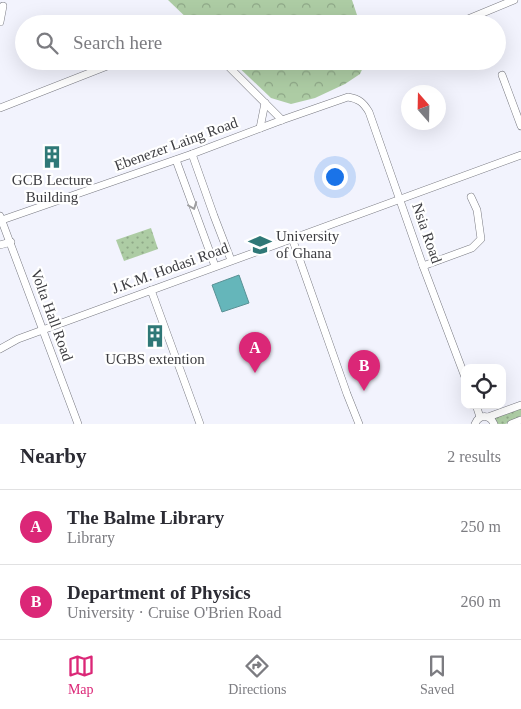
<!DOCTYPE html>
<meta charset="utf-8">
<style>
:root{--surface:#fff;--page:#f2f2f3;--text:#2b2b33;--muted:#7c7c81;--line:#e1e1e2;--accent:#db2777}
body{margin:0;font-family:"Times New Roman",serif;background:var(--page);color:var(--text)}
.controls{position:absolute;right:15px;bottom:15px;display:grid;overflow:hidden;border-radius:10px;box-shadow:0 5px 20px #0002}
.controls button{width:45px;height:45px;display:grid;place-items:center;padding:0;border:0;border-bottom:1px solid var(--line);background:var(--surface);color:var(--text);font:25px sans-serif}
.compass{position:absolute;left:401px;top:85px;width:45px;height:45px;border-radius:50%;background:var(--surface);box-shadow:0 5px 20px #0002;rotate:340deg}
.you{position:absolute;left:334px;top:176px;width:18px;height:18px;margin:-12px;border:4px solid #fff;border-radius:50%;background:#1a73e8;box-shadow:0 0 0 8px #1a73e833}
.badge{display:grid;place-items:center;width:32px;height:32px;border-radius:50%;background:var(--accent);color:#fff;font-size:16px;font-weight:700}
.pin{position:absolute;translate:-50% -41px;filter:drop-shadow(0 1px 2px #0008)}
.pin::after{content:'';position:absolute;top:26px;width:18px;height:15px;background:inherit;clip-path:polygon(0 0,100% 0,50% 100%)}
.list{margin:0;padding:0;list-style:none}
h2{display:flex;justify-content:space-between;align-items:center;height:65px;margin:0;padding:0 20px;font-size:21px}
h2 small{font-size:16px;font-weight:400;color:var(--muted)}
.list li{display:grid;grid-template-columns:32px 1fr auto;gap:15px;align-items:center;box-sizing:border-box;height:75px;padding:0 20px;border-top:1px solid var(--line)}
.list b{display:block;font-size:19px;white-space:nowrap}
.list p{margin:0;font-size:16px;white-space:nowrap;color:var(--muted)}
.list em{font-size:16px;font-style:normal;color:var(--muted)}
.icon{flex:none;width:28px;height:28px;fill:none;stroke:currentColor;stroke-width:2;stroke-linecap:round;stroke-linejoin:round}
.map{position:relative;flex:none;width:521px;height:424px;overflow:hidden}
.search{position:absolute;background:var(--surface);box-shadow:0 5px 20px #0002;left:15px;right:15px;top:15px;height:55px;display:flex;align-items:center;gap:12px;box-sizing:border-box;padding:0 18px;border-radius:28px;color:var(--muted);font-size:19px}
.sheet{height:215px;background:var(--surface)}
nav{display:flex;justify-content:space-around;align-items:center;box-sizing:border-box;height:70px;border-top:1px solid var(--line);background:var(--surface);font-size:14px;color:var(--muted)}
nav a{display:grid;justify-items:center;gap:2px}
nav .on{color:var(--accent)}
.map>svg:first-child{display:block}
.grass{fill:url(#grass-dots)}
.park{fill:url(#park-crowns)}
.water{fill:#65b6ba;stroke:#599195}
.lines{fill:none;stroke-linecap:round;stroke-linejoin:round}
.minor-casing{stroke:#787981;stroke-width:8}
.minor{stroke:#fff;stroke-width:7}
.oneway{stroke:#9e9ea0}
.labels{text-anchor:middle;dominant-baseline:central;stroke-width:4.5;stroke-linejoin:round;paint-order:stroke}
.street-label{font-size:15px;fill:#3c3c40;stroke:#fff}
.poi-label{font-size:15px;fill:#3c3c40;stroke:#fff}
</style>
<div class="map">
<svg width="521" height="424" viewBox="0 0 521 424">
<defs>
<pattern id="grass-dots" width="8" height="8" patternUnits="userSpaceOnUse" patternTransform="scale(1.25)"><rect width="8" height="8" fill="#adcca4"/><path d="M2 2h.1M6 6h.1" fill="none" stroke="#8ea787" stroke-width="1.8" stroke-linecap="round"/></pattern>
<pattern id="park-crowns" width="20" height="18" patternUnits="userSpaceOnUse" patternTransform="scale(1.25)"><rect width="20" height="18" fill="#adcca4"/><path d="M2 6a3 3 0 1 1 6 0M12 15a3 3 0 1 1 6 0" fill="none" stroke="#8ea787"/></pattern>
</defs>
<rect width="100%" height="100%" fill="#f2f3fd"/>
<!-- grass -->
<g class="grass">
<polygon points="151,228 158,249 124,261 116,240"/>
<polygon points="521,408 521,418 505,424 495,424 494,418"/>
</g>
<!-- park -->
<g class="park">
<polygon points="168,0 352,0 360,24 193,24"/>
<polygon points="232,61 366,61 360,74 345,84 315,98 291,104 271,98"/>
</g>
<!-- water -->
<polygon class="water" points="239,275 249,303 222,312 212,285"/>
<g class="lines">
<defs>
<g id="minor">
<polyline points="0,22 3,6"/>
<polyline points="456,24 514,0"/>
<polyline points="223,61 282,120"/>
<polyline points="381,62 382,61"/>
<polyline points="502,75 521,126"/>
<polyline points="0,108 120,61"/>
<polyline points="260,128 265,103"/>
<polyline points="192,154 214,216 231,260"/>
<polyline points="176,160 215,266"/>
<polyline points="0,216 78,424"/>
<path d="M2,220L192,154L282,120L348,97C359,99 363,102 369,112L423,266L465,377"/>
<polyline points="292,238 347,394 359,424"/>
<polyline points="0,245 11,242"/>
<polyline points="423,266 472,248 481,239 477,210 471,197"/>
<polyline points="151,290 200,424"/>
<polyline points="0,349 18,339 521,155"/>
<polyline points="476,405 480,417"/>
<polyline points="488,417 521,405"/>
<path d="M475,424C479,414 490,414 494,424"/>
<polyline points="511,424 521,420"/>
</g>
</defs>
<!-- minor casing -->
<use href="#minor" class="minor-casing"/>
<!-- minor -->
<use href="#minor" class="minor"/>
</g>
<!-- one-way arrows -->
<defs><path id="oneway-chevron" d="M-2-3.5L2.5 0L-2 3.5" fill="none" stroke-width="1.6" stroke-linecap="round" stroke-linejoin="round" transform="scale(1.25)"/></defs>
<use class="oneway" href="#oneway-chevron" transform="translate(193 206) rotate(69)"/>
<!-- icons -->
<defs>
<symbol id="building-bare" viewBox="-9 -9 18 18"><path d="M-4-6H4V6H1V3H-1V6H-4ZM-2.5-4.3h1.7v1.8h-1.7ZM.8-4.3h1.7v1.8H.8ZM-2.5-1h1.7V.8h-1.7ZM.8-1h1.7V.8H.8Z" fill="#2f7877" stroke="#fff" stroke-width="2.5" paint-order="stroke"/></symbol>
<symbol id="university-bare" viewBox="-9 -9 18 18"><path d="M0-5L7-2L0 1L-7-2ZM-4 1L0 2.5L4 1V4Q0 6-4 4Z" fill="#2f7877" stroke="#fff" stroke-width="2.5" paint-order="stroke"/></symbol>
</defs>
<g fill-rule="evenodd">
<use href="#building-bare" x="36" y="141" width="32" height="32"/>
<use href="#university-bare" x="244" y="229" width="32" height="32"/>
<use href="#building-bare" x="139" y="320" width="32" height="32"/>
</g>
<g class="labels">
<!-- street labels -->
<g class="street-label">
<text transform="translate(176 144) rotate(-20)">Ebenezer Laing Road</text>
<text transform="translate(427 233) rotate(71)">Nsia Road</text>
<text transform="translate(170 268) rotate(-20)">J.K.M. Hodasi Road</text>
<text transform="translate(52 315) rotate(70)">Volta Hall Road</text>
</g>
<!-- poi labels -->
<g class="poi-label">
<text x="52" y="180">GCB Lecture<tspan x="52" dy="17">Building</tspan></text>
<text x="276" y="236" text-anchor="start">University<tspan x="276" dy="17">of Ghana</tspan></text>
<text x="155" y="359">UGBS extention</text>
</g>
</g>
</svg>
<div class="controls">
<button><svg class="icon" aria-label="locate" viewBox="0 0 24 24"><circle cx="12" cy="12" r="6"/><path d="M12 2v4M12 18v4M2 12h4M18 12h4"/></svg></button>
</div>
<svg class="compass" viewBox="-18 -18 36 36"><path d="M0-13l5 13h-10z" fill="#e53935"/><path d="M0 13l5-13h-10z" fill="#7c7c81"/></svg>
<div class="you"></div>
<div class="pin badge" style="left:255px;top:373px">A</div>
<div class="pin badge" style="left:364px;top:391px">B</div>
<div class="search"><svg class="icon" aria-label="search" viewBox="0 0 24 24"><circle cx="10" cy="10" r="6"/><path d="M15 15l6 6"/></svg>Search here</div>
</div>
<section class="sheet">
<h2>Nearby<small>2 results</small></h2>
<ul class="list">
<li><span class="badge">A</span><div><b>The Balme Library</b><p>Library</p></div><em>250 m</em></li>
<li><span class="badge">B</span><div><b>Department of Physics</b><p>University · Cruise O'Brien Road</p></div><em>260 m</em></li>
</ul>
</section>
<nav>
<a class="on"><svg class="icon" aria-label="map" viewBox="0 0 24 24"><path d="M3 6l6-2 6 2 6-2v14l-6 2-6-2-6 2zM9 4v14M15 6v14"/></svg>Map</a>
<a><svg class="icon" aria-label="directions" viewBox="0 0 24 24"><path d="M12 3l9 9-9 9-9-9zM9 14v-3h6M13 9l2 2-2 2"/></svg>Directions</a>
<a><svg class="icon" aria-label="saved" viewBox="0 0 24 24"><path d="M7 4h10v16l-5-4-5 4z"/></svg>Saved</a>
</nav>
